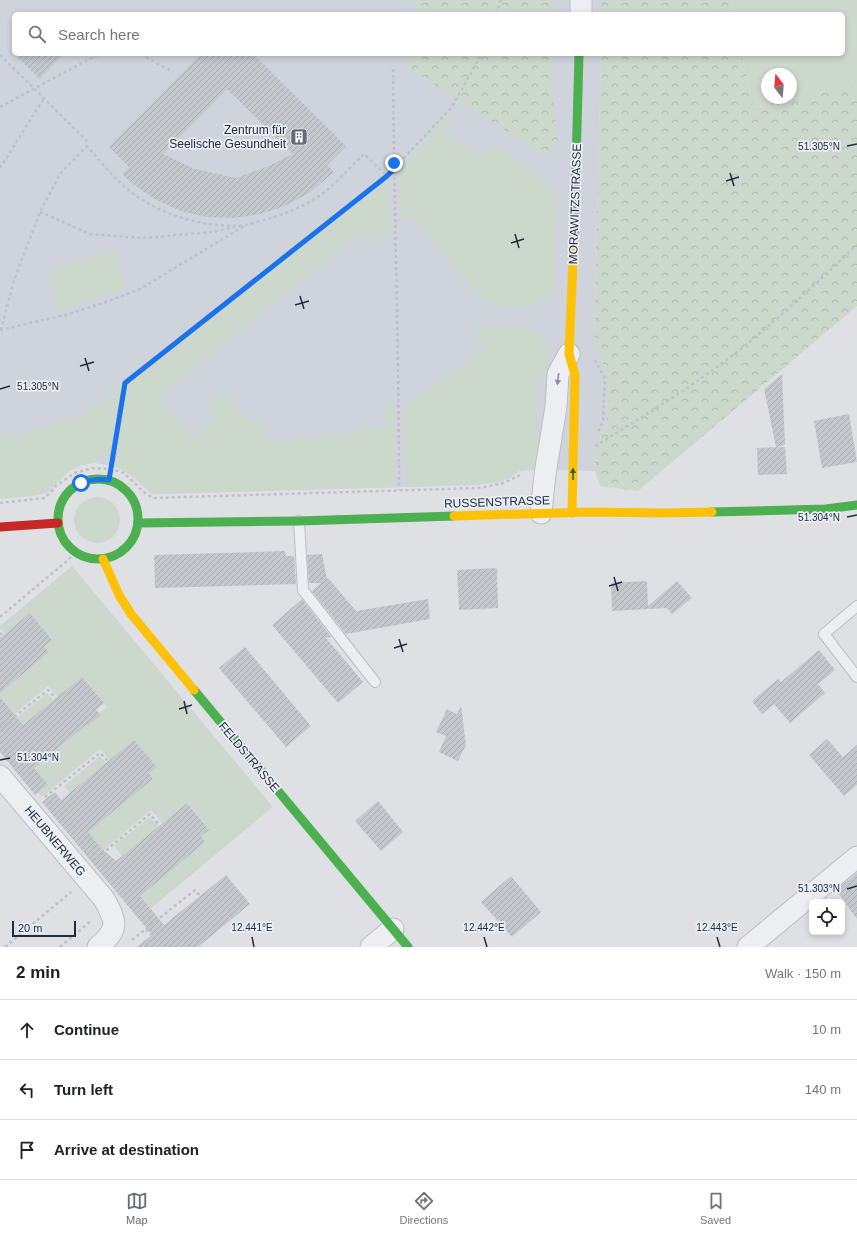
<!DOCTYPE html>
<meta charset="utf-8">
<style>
:root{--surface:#fff;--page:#f2f2f2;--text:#202124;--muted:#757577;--line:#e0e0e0;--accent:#656b78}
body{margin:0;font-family:Arial,sans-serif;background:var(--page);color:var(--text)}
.controls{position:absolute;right:12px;bottom:12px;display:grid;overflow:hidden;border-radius:6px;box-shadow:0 2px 6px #0003}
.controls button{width:36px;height:36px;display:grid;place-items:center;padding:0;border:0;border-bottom:1px solid var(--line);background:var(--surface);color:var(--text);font:20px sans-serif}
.compass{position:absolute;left:761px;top:68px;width:36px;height:36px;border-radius:50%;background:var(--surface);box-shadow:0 2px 6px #0003;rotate:344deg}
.scale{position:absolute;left:12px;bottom:10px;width:64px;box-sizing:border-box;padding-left:4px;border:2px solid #242c3e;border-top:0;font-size:11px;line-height:14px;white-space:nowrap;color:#242c3e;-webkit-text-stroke:3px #eaeef5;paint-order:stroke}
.stop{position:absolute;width:12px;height:12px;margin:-9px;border:3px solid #1a73e8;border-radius:50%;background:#fff}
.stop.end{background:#1a73e8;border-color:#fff;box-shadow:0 1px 4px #0008}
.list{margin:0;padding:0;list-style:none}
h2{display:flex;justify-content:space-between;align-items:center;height:52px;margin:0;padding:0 16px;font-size:17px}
h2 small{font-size:13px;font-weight:400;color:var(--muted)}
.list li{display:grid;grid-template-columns:26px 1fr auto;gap:12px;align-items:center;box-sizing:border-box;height:60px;padding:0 16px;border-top:1px solid var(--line)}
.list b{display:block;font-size:15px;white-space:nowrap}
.list em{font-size:13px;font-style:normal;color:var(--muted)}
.icon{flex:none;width:22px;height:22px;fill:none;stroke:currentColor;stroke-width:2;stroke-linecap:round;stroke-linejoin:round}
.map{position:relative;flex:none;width:857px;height:947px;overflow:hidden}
.search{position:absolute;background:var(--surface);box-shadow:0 2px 6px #0003;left:12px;right:12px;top:12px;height:44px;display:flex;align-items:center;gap:10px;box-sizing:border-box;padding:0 14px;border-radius:6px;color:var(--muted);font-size:15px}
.sheet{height:232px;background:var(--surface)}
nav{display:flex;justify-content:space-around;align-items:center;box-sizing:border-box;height:56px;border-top:1px solid var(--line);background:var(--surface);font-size:11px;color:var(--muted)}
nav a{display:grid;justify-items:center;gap:2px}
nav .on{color:var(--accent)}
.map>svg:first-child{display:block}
.built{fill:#cfd3db}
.grass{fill:#cdd8cd;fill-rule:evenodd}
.park{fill:url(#park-crowns)}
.building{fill:url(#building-hatch);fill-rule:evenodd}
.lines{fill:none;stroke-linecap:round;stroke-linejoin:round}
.lane-casing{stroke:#bcbec2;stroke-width:12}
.street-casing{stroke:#bcbec2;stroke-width:23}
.path{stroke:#c0c1c7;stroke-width:2.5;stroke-dasharray:3 3;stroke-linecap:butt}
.lane{stroke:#edeef1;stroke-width:10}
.street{stroke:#edeef1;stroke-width:21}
.fast{stroke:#4caf50;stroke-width:9}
.slow{stroke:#ffc107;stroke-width:9}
.jam{stroke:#c62828;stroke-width:9}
.oneway{fill:#888d98}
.oneway2{fill:#346045}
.route{stroke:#1a73e8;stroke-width:5}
.ticks{fill:none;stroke:#242c3e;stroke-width:1.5}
.labels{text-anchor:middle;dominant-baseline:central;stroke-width:3.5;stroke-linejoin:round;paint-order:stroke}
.poi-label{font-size:12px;fill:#242c3e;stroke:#eaeef5;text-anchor:end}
.street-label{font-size:12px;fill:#242c3e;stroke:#eaeef5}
.ticks-label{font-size:10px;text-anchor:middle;fill:#242c3e;stroke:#eaeef5;stroke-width:3.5;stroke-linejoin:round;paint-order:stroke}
</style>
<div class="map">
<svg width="857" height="947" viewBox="0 0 857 947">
<defs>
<pattern id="park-crowns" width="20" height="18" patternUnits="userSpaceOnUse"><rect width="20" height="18" fill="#cdd8cd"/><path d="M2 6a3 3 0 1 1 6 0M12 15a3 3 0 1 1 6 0" fill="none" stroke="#b0bab1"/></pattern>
<pattern id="building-hatch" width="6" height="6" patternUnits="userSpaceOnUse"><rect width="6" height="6" fill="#c4c7cb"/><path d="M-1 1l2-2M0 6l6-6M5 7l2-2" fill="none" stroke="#a8abaf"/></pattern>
</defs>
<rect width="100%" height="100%" fill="#dee0e4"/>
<!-- built -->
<polygon class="built" points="0,0 602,0 602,14 14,14 14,54 601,54 594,345 609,376 607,422 594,449 595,471 534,469 519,471 510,478 502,481 479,485 153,494 147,490 131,475 124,471 114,466 94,463 81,465 68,472 47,493 0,495"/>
<!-- grass -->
<g class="grass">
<path d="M731,0H857V85L753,107L742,54H843V14H733ZM767,74H791V98H767Z"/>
<path d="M447,116L452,119L443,132L480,156L494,145L549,183L557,197L554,289C549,294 542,301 535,304C523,308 500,307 488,303C484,301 480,297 476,294L415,220L408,218L401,220L398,177L400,168Z"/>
<polygon points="383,184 388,184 390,229 370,244 360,233 158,397 192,437 217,416 206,404 223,390 246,417 262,424 272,442 356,431 368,421 377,431 390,423 380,411 394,399 395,487 153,494 147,490 131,475 114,466 127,385"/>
<polygon points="114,250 125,288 56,311 49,271"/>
<path d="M511,326C531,329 540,334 553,348L546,372L539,379L537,388L534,430L540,442L534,469L519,471L510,478L493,483L405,487L403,408L485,347L473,332L480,327Z"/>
<polygon points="121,384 109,452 94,463 81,465 68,472 47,493 34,496 0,499 0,438 79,418"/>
<circle cx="97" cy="520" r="23"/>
<polygon points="72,566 273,807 138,919 151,909 130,883 134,870 114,846 150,817 158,826 136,845 193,852 205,842 201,836 209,829 187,803 162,823 151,810 93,859 79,822 83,809 64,786 100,756 106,763 83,782 112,813 124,802 120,797 153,779 149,773 156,767 134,740 110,760 100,749 42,797 38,793 48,785 27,760 12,722 47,693 54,700 31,719 58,747 107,707 82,677 58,697 48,686 0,726 0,681 49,652 44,647 52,640 30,614 5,634 0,628 0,626"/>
</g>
<!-- park -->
<g class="park">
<polygon points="416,0 553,0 553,14 412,14"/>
<polygon points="602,0 731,0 733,14 602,14"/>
<polygon points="413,54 553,54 551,80 558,140 551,151 536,150 404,65"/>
<polygon points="601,54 742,54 753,107 857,85 857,306 638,491 600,486 595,471 594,449 607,422 609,376 594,345"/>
</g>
<!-- building -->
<g class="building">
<polygon points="14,54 64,54 40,79"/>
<path d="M201,54H253L346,146L327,165L334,172L309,193L285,206L260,214L234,218L207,217L181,211L156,200L134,185L122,174L129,167L109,147ZM227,89L293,154L269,166L236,178L195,169L163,154Z"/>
<polygon points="782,374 785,445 776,447 764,389"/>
<polygon points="849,414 857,462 822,468 814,421"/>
<polygon points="785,447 787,474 758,475 757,448"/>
<polygon points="285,551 286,556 294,556 296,584 155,588 154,555"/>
<polygon points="322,554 327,579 328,578 356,611 428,599 430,619 346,634 312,591 321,583 309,583 307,555"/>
<polygon points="497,568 498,608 459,610 457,570"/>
<polygon points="647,581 648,606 677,581 692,598 672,614 667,608 612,611 611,583"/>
<polygon points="302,599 331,637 326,638 363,682 338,703 272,625"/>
<polygon points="30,613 52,640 44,647 49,652 0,693 0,638"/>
<polygon points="245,647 311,726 286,747 219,668"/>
<polygon points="819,650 835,670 818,684 825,693 790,723 774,704 762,714 752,701 778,679 781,682"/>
<polygon points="82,677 104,703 96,710 101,715 88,726 87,724 34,768 48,785 35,795 0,752 0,697 23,725"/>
<polygon points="461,706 466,745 458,761 439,752 446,736 436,732 447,709 457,714"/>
<polygon points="827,739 843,757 857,745 857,785 844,796 809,755"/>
<polygon points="134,740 157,767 149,773 153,779 88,832 101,848 116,861 187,803 209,830 201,836 205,842 140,896 164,925 226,875 250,904 198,947 137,947 152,935 42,802 55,792 61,800"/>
<polygon points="378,801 403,832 381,851 355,821"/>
<polygon points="857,873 857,919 836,890"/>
<polygon points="511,876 541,912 512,937 481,902"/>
</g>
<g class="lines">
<defs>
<g id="lane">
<polyline points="299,521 303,590 375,682"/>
<polyline points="857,606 824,634 857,677"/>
</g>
<g id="street">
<polyline points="581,14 581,0"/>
<polyline points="541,513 545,474 556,407 558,374 569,354"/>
<path d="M0,776L104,899C117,922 119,929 98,947"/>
<polyline points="371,947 393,929"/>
<polyline points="748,947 857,857"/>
</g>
</defs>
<!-- lane casing -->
<use href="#lane" class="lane-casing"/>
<!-- street casing -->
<use href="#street" class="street-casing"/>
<!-- path -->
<g class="path">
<polyline points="496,14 501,0"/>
<polyline points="141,54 145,57 173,72"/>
<path d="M0,55L86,140L87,146C101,162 114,179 131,192C162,216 208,229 246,225C251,224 256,222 261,221C283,215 303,207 322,194C337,183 350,167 364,154L387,176L125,383L109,480"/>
<path d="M393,69C394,210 399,350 399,490"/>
<polyline points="0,107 99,54"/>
<polyline points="0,168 44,98"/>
<polyline points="387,176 451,108 482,54"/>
<polyline points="40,212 90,234 143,238 211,232 240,226"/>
<polyline points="0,330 65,315 103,303 140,289 246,225"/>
<polyline points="1,330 13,283 40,212 60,174 87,146"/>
<polyline points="595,360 605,378 603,422 597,434"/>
<path d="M595,446C639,419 684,392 725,361C772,326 814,285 857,245"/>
<polyline points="0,503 45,498 57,485 75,473 92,468 111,469 124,473 146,494 154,498 479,488 504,483 520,475"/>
<polyline points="0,617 67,561 75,552"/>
<polyline points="0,633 3,636"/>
<polyline points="0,728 48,690 56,698"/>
<polyline points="45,797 100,753 108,761"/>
<polyline points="97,858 150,814 159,825"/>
<polyline points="146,929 195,890 200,896"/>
<polyline points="132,940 146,929 151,935"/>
<polyline points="5,947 71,892"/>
<polyline points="60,947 92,920"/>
</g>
<!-- lane -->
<use href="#lane" class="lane"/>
<!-- street -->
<use href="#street" class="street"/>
<!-- fast -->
<g class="fast">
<polyline points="574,238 579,54"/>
<circle cx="98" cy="519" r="40"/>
<polyline points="712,512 826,509 857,505"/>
<polyline points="138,523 299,521 454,516"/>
<polyline points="194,690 408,947"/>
</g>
<!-- slow -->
<g class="slow">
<polyline points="572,513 575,375 569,354 574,238"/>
<polyline points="454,516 591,512 664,513 712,512"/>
<polyline points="103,559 119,595 131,614 194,690"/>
</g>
<!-- jam -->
<polyline class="jam" points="0,527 58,523"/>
</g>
<!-- one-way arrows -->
<defs><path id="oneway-solid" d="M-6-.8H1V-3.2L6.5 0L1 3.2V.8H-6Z"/></defs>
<use class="oneway" href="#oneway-solid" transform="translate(558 379) rotate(97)"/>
<use class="oneway2" href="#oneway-solid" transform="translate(573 474) rotate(-90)"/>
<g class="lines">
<!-- route -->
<path class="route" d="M81,483C91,479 99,479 109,480L125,383L387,176L394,169V163"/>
</g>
<!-- ticks -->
<path class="ticks" d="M847,146L857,144M730,173L734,186M726,181L739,177M515,234L519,248M511,243L524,239M300,296L304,309M295,305L309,301M85,358L89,371M80,366L94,362M0,389L10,386M847,517L857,515M614,577L618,591M609,586L622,582M399,639L403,652M394,648L407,644M184,701L187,714M179,709L192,705M0,760L10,758M847,889L857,886M252,937L254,947M484,937L487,947M717,937L720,947"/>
<!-- icons -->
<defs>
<symbol id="building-square" viewBox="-11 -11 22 22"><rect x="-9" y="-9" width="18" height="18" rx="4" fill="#656b78" stroke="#eaeef5"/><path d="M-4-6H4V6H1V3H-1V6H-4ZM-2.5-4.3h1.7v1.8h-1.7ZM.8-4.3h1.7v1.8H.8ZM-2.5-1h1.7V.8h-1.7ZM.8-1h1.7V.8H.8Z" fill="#fff"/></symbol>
</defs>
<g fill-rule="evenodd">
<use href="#building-square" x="289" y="127" width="20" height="20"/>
</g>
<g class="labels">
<!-- poi labels -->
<g class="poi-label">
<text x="286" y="130">Zentrum für<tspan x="286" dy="14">Seelische Gesundheit</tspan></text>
</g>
<!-- street labels -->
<g class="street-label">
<text transform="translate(575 204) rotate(-88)">MORAWITZSTRASSE</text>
<text transform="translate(497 502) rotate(-2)">RUSSENSTRASSE</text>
<text transform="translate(249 757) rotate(50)">FELDSTRASSE</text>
<text transform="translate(55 841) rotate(50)">HEUBNERWEG</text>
</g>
</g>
<g class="ticks-label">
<text x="819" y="150">51.305°N</text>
<text x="38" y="390">51.305°N</text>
<text x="819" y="521">51.304°N</text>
<text x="38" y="761">51.304°N</text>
<text x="819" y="892">51.303°N</text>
<text x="252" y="931">12.441°E</text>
<text x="484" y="931">12.442°E</text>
<text x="717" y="931">12.443°E</text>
</g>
</svg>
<div class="controls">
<button><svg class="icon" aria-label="locate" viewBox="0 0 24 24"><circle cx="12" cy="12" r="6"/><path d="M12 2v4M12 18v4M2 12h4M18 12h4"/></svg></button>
</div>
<svg class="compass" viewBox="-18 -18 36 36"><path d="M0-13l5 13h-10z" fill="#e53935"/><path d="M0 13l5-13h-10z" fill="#757577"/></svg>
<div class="scale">20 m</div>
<div class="stop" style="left:81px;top:483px"></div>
<div class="stop end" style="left:394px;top:163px"></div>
<div class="search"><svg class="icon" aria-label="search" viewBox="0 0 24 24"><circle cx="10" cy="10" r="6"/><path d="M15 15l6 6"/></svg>Search here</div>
</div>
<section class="sheet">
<h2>2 min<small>Walk · 150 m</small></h2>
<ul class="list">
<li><svg class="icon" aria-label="ahead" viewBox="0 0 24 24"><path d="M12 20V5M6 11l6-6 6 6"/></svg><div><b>Continue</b></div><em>10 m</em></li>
<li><svg class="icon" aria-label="left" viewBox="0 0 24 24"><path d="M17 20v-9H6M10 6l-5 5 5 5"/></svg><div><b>Turn left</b></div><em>140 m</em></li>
<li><svg class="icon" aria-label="arrive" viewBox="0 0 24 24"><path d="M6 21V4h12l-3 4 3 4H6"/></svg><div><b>Arrive at destination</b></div></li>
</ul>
</section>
<nav>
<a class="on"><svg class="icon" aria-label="map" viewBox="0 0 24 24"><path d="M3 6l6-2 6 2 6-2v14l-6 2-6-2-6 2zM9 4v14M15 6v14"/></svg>Map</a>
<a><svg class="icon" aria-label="directions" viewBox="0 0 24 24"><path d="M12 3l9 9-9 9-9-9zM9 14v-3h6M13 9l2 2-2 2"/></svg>Directions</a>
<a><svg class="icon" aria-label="saved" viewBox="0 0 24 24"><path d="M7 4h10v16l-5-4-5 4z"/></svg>Saved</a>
</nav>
